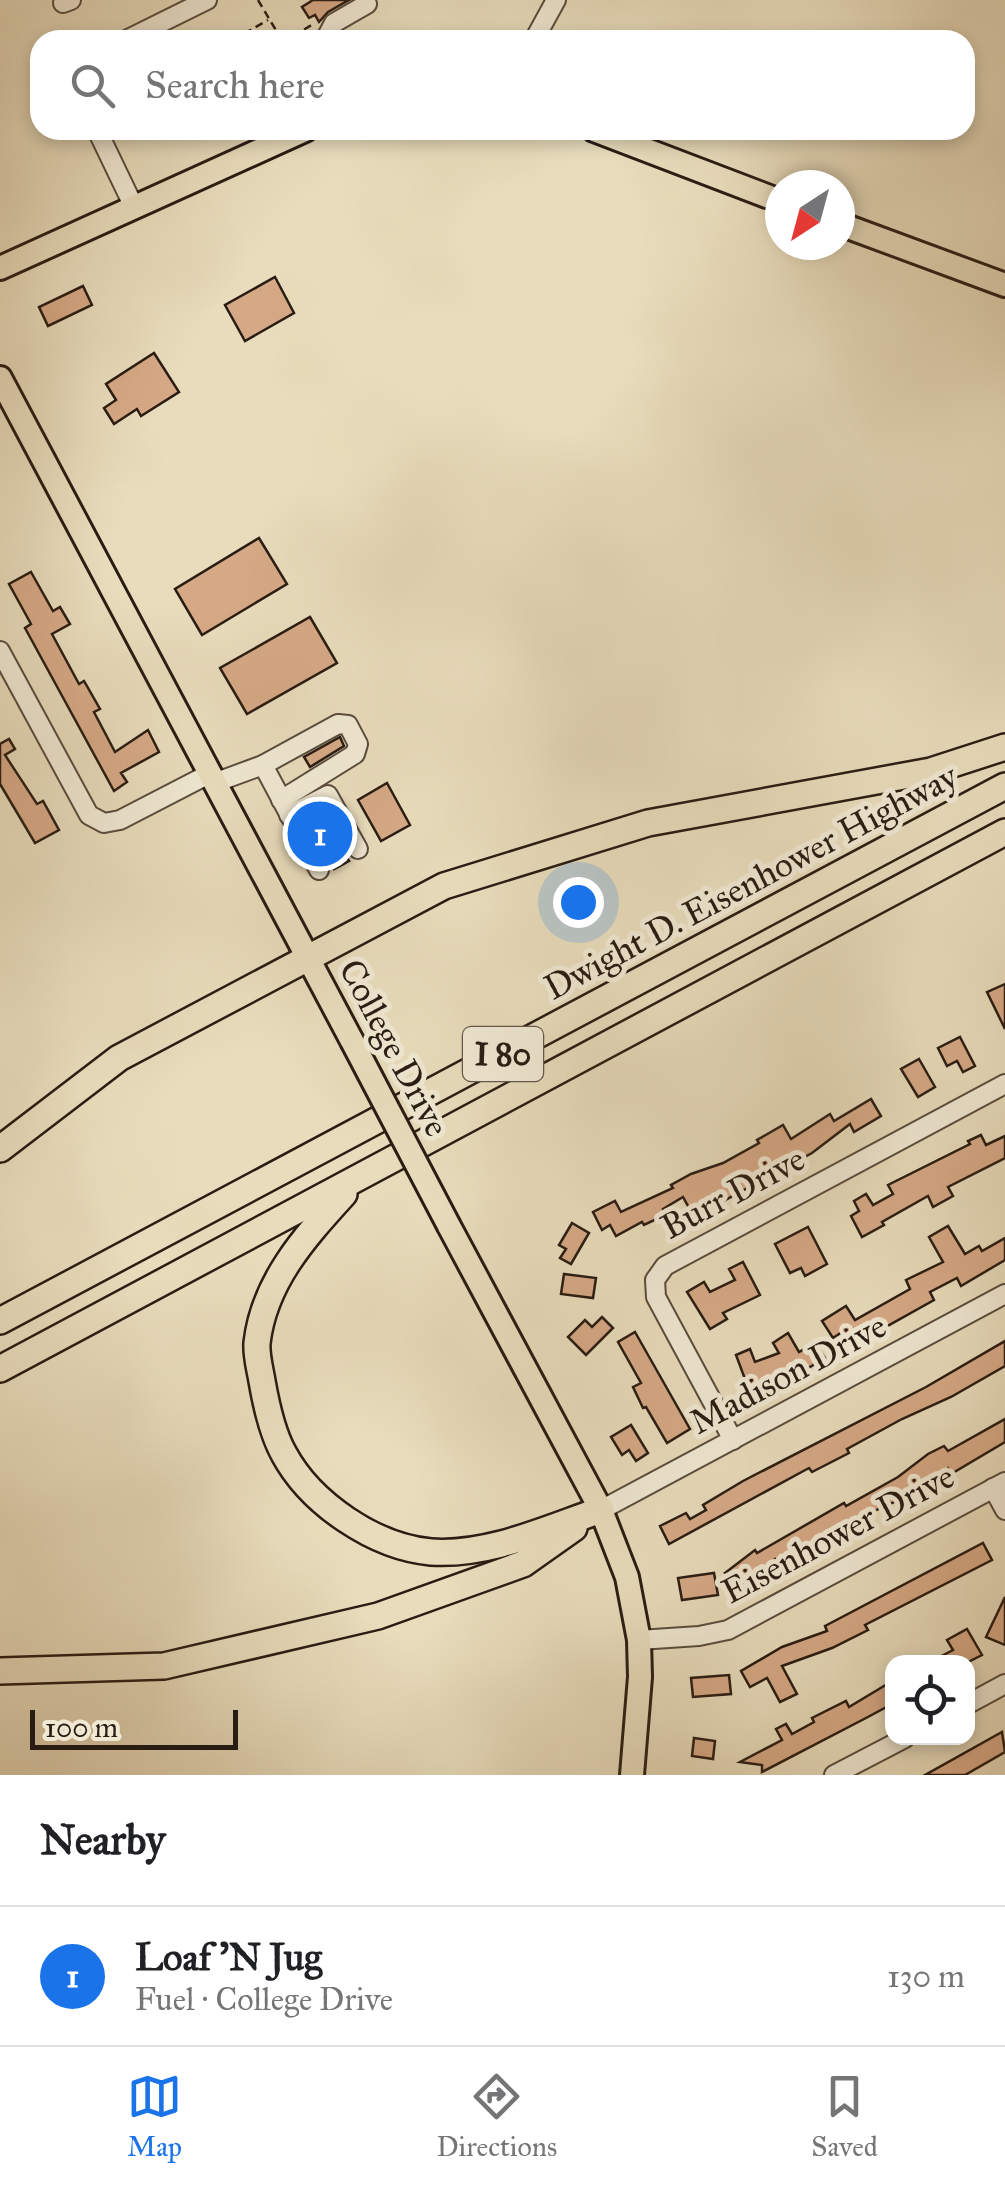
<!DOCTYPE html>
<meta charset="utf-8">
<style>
:root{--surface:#fff;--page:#f2f2f2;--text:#202124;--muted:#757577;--line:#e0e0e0;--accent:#1a73e8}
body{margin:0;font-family:"IM FELL Great Primer",serif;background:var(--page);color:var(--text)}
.controls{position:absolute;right:30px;bottom:30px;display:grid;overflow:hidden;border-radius:20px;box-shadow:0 5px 15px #0003}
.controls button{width:90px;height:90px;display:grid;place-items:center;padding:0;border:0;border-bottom:2px solid var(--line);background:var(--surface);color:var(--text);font:50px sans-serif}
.compass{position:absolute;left:765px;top:170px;width:90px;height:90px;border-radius:50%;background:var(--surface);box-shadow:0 5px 15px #0003;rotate:216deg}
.scale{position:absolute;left:30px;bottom:25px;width:208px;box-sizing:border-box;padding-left:10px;border:5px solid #291c13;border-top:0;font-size:28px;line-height:35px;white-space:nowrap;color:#291c13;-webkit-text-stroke:8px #f0e8d3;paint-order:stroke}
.you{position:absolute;left:578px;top:902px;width:35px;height:35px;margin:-25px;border:8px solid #fff;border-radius:50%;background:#1a73e8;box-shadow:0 0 0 15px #1a73e833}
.badge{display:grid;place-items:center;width:65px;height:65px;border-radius:50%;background:var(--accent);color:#fff;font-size:32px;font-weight:700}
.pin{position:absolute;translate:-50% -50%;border:5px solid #fff;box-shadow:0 2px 10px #0006}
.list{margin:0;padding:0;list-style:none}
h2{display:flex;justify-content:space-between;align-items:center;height:130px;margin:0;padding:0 40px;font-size:42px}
h2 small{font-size:32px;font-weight:400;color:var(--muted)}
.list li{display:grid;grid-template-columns:65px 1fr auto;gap:30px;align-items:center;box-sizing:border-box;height:140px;padding:0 40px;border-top:2px solid var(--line)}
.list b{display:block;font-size:38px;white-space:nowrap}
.list p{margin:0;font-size:32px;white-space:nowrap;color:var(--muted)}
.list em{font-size:32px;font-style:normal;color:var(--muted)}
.icon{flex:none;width:55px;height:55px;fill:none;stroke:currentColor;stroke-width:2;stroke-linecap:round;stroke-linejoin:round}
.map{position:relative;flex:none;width:1005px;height:1775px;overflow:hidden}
.search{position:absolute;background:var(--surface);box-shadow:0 5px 15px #0003;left:30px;right:30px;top:30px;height:110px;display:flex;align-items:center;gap:25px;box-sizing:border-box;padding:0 35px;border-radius:30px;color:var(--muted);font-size:38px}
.sheet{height:270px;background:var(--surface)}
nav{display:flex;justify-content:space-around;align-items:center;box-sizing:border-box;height:140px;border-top:2px solid var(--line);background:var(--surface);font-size:28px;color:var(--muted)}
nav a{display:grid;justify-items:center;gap:5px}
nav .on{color:var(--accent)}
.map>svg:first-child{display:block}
.building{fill:#d6a986;stroke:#291c13;stroke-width:2.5}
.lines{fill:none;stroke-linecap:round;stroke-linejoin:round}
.minor-casing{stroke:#594c3d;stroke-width:22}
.major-casing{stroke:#291c13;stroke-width:28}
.highway-casing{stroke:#291c13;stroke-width:30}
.path{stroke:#291c13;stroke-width:2.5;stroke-dasharray:8 5;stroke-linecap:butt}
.minor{stroke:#f0e8d3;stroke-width:18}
.major{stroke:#e8dcbc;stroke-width:22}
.highway{stroke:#e8dcbc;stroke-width:25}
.major-bridge-casing{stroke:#291c13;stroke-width:28;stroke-linecap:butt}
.major-bridge{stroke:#e8dcbc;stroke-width:22}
.labels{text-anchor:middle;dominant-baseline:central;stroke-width:10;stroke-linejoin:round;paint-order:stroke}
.shield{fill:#f0e8d3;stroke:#65594d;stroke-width:2.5}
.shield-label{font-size:32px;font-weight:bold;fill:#291c13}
.street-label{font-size:35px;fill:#291c13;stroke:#f0e8d3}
</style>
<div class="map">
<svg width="1005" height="1775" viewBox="0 0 1005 1775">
<rect width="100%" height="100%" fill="#e8dcbc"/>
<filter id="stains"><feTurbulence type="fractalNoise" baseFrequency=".002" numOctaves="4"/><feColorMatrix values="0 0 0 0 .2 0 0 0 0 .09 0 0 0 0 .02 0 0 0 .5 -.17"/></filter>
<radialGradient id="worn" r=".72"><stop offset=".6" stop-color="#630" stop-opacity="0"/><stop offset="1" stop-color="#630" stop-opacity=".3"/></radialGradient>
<!-- building -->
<g class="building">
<polygon points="313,0 349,0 328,12 319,22 315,15 309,18 302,7"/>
<polygon points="275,277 294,313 245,341 225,305"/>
<polygon points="83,286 92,305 48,326 39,307"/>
<polygon points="154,353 179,392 141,416 137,409 114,424 104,408 116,400 106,384"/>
<polygon points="259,538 287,584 202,635 175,589"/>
<polygon points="31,572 53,611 60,607 70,624 52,634 79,684 84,681 100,709 94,712 115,752 148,730 159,752 121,773 127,782 114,791 25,628 31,624 9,584"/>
<polygon points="310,617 337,663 247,714 220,668"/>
<polygon points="340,737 344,746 310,767 304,757"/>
<polygon points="9,739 15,749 5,755 37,804 43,801 59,830 35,843 0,784 0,744"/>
<polygon points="387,783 410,825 381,841 358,800"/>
<polygon points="322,812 349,861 334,869 307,820"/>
<polygon points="1005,984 1005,1029 987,992"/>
<polygon points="960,1037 975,1066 963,1072 957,1061 947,1066 938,1048"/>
<polygon points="919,1059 935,1087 918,1097 901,1069"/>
<polygon points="871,1099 881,1116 854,1132 850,1124 812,1153 694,1217 683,1197 663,1209 665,1215 644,1225 642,1222 616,1236 610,1225 602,1230 593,1212 615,1201 621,1212 673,1188 671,1185 691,1174 723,1163 759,1143 757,1140 783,1125 791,1139 830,1114 834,1121"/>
<polygon points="981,1135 986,1145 1005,1136 1005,1158 948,1187 953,1196 933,1207 928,1196 882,1222 884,1225 862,1237 851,1216 859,1211 854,1201 866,1194 873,1205 893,1194 888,1185 970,1144 968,1141"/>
<polygon points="572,1223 589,1233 571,1264 560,1258 566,1249 559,1245"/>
<polygon points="948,1226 965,1254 979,1246 982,1251 1005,1238 1005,1260 961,1286 957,1278 930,1292 934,1300 882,1329 880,1326 851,1346 842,1332 833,1338 822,1321 846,1306 855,1320 910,1289 906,1280 943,1262 929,1237"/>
<polygon points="808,1227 827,1264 805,1276 801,1268 790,1273 775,1244"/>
<polygon points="743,1262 760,1295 723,1313 727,1319 710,1329 687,1292 704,1282 710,1292 735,1280 729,1269"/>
<polygon points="564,1274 596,1278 593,1298 561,1294"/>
<polygon points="602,1317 613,1328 586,1355 568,1337 585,1320 592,1327"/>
<polygon points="635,1332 690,1429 667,1443 646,1407 643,1408 633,1387 641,1383 618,1342"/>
<polygon points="788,1333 799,1352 815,1343 825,1358 793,1377 790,1372 758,1386 761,1393 745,1399 738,1382 745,1379 736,1355 750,1349 755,1362 779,1353 773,1343"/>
<polygon points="1005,1341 1005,1366 951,1397 902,1419 847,1449 849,1453 812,1472 809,1468 669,1544 660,1526 686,1513 690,1519 706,1510 703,1505 743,1481 926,1387"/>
<polygon points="1005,1419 1005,1442 951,1474 948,1468 910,1495 863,1516 778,1564 775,1559 737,1589 725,1573 755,1550 757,1553 844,1503 846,1506 898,1477 928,1454 944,1446 948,1451"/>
<polygon points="631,1425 648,1453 636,1461 629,1450 622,1455 611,1437"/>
<polygon points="983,1543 992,1560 865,1625 868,1630 832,1648 782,1666 797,1694 780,1702 767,1678 750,1687 741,1671 782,1647 827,1631 825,1626"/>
<polygon points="714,1573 718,1595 682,1600 678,1578"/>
<polygon points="1005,1597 1005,1645 986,1637"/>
<polygon points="967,1629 982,1655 968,1662 930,1662 953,1650 947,1640"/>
<polygon points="729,1675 731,1694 693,1697 691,1678"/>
<polygon points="889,1683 892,1704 866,1718 762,1772 762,1765 740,1762 782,1740 776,1729 786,1724 792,1734 814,1722 812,1718 846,1701 849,1707"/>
<polygon points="1002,1732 1005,1752 965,1775 925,1775"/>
<polygon points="694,1738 715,1741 713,1759 692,1756"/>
</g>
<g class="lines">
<defs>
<g id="minor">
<polyline points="63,3 71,0"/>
<polyline points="126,40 207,0"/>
<polyline points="325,40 334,23 367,4"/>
<polyline points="534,40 556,0"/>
<polyline points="97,130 134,207"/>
<polyline points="0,651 89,815 104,823 120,820 209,774"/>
<polyline points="263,765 319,870"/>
<polyline points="214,783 263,765 338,724 348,725 358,744 355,754 281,800"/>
<polyline points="289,815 328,795 358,849"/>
<polyline points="733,1440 656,1297 655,1280 665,1266 1005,1084"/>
<polyline points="993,1488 1005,1510"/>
<polyline points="601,1510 1005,1294"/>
<polyline points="639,1640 699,1636 728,1630 1005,1482"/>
<polyline points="968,1704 1005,1684"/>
<polyline points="834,1775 905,1738"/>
</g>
<g id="major">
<polyline points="594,130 780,201"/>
<polyline points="840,224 1005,285"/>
<polyline points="0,268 305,130"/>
<polyline points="0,378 352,1041"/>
<polyline points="449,1226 601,1510 627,1577 639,1640 640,1677 632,1775"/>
</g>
<g id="highway">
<polyline points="0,1149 119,1058 444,886 648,823 931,771 1005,747"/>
<path d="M344,1194C304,1238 264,1282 257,1343C256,1355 260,1369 262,1381C266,1404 272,1433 284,1454C311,1504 375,1547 431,1552C489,1556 548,1528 601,1510"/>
<polyline points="0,1321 1005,786"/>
<polyline points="0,1369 1005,832"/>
<polyline points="0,1671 164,1666 378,1616 523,1564 574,1528"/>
</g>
</defs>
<!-- minor casing -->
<use href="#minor" class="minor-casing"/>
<!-- major casing -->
<use href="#major" class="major-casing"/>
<!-- highway casing -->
<use href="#highway" class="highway-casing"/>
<!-- path -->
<g class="path">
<polyline points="258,0 277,32 300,32 315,23"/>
<polyline points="233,40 268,20"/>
</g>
<!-- minor -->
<use href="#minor" class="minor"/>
<!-- major -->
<use href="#major" class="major"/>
<!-- highway -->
<use href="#highway" class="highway"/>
<defs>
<polyline id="major-bridge" points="352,1041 449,1226"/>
</defs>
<!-- major-bridge casing -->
<use href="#major-bridge" class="major-bridge-casing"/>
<!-- major-bridge -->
<use href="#major-bridge" class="major-bridge"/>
</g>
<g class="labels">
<!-- shield labels -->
<rect class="shield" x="463" y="1027" width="80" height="54" rx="8"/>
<g class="shield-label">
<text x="503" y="1054">I 80</text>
</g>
<!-- street labels -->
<g class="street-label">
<text transform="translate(751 882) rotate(-28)">Dwight D. Eisenhower Highway</text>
<text transform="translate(394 1048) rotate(62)">College Drive</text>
<text transform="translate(733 1193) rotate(-28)">Burr Drive</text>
<text transform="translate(788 1374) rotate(-28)">Madison Drive</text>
<text transform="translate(838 1534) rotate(-28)">Eisenhower Drive</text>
</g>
</g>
<rect width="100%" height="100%" filter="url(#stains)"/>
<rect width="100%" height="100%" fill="url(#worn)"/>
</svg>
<div class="controls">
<button><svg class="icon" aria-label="locate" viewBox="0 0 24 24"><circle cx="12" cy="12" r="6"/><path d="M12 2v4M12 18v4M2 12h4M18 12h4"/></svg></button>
</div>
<svg class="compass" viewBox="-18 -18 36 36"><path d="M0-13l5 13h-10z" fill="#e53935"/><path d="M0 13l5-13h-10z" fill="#757577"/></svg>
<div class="scale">100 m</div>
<div class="you"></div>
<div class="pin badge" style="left:320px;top:834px">1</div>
<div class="search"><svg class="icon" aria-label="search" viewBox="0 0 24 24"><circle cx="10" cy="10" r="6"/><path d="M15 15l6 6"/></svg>Search here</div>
</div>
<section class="sheet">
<h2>Nearby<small></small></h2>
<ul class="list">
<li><span class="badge">1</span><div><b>Loaf 'N Jug</b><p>Fuel · College Drive</p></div><em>130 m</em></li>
</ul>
</section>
<nav>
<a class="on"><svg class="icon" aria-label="map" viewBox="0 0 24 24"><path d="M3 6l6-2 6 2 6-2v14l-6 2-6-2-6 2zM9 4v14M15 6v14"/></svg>Map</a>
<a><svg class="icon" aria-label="directions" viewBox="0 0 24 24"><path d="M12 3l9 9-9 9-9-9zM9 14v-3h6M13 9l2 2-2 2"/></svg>Directions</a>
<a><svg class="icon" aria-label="saved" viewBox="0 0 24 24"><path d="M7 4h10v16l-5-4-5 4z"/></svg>Saved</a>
</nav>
